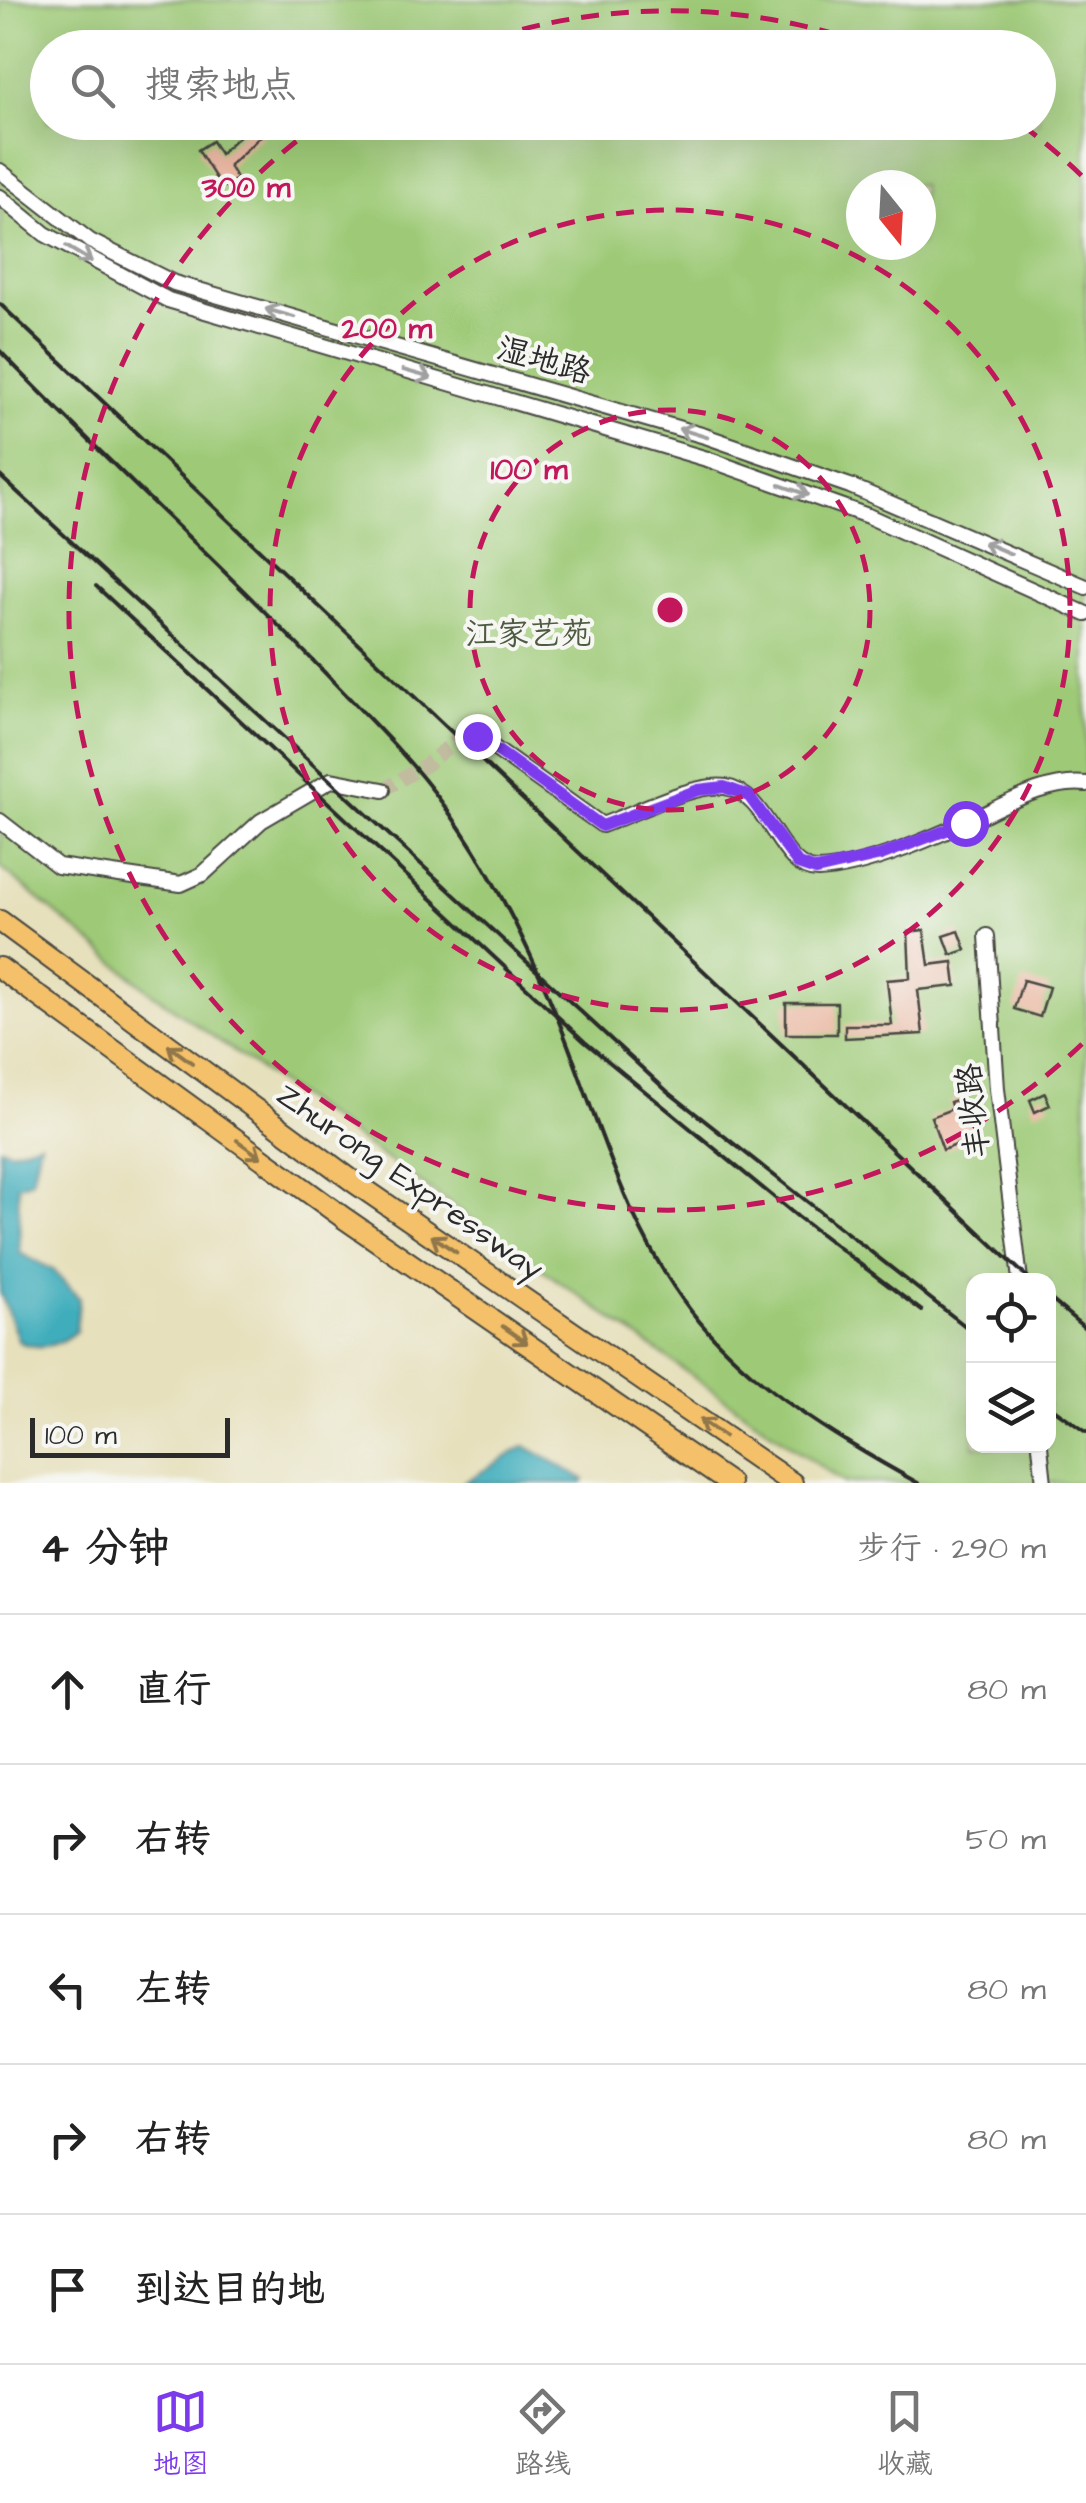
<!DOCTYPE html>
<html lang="zh">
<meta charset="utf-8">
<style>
:root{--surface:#fff;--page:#f2f2f2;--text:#222;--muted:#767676;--line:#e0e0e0;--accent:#7c3aed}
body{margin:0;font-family:"Architects Daughter","LXGW WenKai TC",sans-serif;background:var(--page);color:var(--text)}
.controls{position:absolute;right:30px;bottom:30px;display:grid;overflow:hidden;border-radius:20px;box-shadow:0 10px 40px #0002}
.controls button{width:90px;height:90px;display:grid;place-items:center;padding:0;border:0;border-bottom:2px solid var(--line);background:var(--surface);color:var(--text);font:50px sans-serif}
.compass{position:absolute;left:846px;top:170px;width:90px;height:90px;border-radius:50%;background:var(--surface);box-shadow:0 10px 40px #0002;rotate:162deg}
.scale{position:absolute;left:30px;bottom:25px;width:200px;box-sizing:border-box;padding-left:10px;border:5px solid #2b2b2b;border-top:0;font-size:28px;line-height:35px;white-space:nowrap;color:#2b2b2b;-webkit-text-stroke:8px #f6f6f2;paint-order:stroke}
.stop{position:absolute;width:30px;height:30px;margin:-22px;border:8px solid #7c3aed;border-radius:50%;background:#fff}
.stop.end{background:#7c3aed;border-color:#fff;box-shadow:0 2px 10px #0008}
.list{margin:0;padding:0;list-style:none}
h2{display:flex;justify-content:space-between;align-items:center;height:130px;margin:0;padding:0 40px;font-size:42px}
h2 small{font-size:32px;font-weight:400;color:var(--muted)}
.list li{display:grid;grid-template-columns:65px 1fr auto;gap:30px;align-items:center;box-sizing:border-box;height:150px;padding:0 40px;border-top:2px solid var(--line)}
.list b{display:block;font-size:38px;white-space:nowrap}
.list em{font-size:32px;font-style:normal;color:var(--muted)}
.icon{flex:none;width:55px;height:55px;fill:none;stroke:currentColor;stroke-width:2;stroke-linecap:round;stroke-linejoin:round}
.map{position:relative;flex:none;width:1086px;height:1483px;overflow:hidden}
.search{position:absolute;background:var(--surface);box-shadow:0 10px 40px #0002;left:30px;right:30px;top:30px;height:110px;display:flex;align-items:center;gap:25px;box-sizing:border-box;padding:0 35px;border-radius:55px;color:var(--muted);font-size:38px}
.sheet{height:880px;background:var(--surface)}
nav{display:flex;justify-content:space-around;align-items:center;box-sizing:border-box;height:140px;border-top:2px solid var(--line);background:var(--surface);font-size:28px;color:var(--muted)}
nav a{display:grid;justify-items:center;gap:5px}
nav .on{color:var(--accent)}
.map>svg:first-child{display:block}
.green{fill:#9eca77;stroke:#647a51;stroke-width:2.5;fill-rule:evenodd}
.water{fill:#3fadbc;stroke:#356c74;stroke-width:2.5}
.building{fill:#eab49e}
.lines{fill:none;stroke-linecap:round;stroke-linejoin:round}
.minor-tunnel{stroke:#c1bc9f;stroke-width:14;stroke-dasharray:14 7;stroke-linecap:butt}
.minor-casing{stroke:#474641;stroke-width:18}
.highway-casing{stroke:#474641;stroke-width:24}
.minor{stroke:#fff;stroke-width:14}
.highway{stroke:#f4c16a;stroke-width:20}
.rail{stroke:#2b2b2b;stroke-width:4}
.oneway{stroke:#a0a0a0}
.oneway2{stroke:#90764a}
.route{stroke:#7c3aed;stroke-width:12}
.ring{fill:none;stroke:#c2185b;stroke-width:5;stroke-dasharray:18 12}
.labels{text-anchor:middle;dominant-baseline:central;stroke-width:8;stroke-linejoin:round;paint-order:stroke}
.street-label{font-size:32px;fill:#2b2b2b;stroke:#f6f6f2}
.park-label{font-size:32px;fill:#4e5b42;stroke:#f6f6f2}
.centre{fill:#c2185b;stroke:#f6f6f2;stroke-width:5}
.ring-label{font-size:30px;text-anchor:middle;font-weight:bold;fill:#c2185b;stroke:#f6f6f2;stroke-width:8;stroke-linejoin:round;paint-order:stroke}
</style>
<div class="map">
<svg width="1086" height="1483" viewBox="0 0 1086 1483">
<rect width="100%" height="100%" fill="#f6f6f2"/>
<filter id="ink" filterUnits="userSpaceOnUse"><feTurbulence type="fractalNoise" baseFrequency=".01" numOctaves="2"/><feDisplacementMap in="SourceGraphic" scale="20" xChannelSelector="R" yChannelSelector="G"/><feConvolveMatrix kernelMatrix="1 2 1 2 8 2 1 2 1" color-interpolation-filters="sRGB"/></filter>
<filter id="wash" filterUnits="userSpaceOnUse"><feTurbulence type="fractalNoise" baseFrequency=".0048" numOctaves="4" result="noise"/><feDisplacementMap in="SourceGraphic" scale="40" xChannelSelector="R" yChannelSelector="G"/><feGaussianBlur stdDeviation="2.25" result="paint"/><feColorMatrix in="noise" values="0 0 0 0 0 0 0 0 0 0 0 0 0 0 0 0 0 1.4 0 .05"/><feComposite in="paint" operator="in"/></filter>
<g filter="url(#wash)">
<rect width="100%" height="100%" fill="#e6e0bc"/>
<!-- green -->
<path class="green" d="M0,0H1086V1483H844L153,994L0,867ZM48,48H1038V122H48ZM861,185H921V245H861ZM974,1280H1048V1446H974Z"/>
<!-- water -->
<g class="water">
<path d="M40,1142L32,1180L18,1185L20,1253L53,1270L79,1298L76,1331C57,1347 41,1350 19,1342L0,1292V1147L11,1151Z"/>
<polygon points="525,1446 584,1479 583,1483 463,1483"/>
</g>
<g id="blocks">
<!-- building -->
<g class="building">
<polygon points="254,122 264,133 229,166 237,179 222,188 198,150 212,141 220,154"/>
<polygon points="924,930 929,965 953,962 956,986 918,990 923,1034 845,1038 845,1025 892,1025 887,980 910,978 908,932"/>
<polygon points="959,931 966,950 951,955 944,936"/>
<polygon points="1023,980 1049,987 1040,1017 1014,1009"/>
<rect x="786" y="1003" width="51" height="31"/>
<polygon points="1045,1093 1050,1105 1035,1112 1030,1100"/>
<polygon points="962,1098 977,1137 943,1150 931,1117 952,1109 950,1102"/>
</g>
</g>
</g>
<g filter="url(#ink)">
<use href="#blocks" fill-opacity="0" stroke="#474641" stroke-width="2.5"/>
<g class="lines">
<!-- minor-tunnel -->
<polyline class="minor-tunnel" points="383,790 427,764 464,734"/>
<defs>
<g id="minor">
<polyline points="0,171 90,241 174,283 705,436 850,486 1086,587"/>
<polyline points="0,197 45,234 168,300 707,459 868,516 1086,614"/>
<path d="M464,734L477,736L602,825C633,814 695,782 726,787C770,795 779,871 818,870C866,868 934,837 978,817C1010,802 1049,780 1086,784"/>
<polyline points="0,821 58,866 181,884 203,874 261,821 331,780 383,790"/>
<polyline points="987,936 997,1089 1020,1280"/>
<polyline points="1040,1446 1044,1483"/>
</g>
<g id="highway">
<polyline points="0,921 354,1182 792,1483"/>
<polyline points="0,968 344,1218 729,1483"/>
</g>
</defs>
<!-- minor casing -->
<use href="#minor" class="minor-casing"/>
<!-- highway casing -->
<use href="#highway" class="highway-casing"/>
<!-- minor -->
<use href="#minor" class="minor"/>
<!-- highway -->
<use href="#highway" class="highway"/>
<!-- rail -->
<g class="rail">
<polyline points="0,304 1030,1280"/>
<path d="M0,351C107,462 221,564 327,675C367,717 410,758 443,804C497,878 536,960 568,1045C603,1137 630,1232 691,1311C748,1385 838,1439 918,1483"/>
<polyline points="0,476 667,1091 974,1333"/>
<polyline points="96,586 585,1042 798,1217 922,1311"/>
<polyline points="1048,1297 1086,1329"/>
<polyline points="1048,1405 1086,1432"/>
</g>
</g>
<!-- one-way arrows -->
<defs><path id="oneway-shaft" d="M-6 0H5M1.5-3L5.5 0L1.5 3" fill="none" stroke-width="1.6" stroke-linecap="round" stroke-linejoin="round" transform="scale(2.5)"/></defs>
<g class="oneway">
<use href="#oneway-shaft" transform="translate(79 254) rotate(31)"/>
<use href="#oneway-shaft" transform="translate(280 313) rotate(-164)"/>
<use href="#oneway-shaft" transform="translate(417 374) rotate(16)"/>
<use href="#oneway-shaft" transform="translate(693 433) rotate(-163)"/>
<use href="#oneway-shaft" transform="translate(794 490) rotate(19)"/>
<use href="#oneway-shaft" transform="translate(997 548) rotate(-157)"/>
</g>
<g class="oneway2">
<use href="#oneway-shaft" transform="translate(180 1054) rotate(-144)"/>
<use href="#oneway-shaft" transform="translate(249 1149) rotate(36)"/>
<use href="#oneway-shaft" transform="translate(444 1244) rotate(-146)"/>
<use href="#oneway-shaft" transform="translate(515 1335) rotate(35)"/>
<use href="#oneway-shaft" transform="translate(712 1428) rotate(-146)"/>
</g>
</g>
<g class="lines" filter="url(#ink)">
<!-- route -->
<polyline class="route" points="477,736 602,826 698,790 724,787 749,796 798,864 816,870 881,855 965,823"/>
</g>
<!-- distance rings -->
<g class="ring">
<circle cx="670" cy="610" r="200"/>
<circle cx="670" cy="610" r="400"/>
<path d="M1082 1044A599 599 0 1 1 318 125M465 47A599 599 0 0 1 875 47M1022 125A599 599 0 0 1 1082 176"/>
</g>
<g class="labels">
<!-- street labels -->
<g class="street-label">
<text transform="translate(544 361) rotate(16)">湿地路</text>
<text transform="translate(974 1111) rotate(-96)">丰收路</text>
<text transform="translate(410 1182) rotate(35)">Zhurong Expressway</text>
</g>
<!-- park labels -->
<g class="park-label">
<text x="529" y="634">江家艺苑</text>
</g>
</g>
<circle cx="670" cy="610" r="15" class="centre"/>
<g class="ring-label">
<text x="246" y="197">300 m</text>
<text x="387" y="338">200 m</text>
<text x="529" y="479">100 m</text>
</g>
</svg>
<div class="controls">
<button><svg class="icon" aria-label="locate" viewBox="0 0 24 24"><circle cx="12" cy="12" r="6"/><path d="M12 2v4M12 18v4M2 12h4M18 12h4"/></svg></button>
<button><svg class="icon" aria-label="layers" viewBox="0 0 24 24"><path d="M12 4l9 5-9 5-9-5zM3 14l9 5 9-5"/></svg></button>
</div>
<svg class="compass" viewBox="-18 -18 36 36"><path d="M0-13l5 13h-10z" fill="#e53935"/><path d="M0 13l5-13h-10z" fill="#767676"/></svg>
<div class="scale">100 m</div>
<div class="stop" style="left:965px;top:823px"></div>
<div class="stop end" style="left:477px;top:736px"></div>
<div class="search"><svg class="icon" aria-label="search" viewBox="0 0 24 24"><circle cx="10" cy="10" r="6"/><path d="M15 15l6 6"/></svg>搜索地点</div>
</div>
<section class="sheet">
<h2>4 分钟<small>步行 · 290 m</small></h2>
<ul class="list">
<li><svg class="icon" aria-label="ahead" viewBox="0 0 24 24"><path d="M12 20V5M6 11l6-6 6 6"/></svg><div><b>直行</b></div><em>80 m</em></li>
<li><svg class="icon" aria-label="right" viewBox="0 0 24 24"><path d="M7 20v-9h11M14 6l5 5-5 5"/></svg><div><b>右转</b></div><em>50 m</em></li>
<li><svg class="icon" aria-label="left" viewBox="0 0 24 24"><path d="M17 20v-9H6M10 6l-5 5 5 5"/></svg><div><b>左转</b></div><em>80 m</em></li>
<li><svg class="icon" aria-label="right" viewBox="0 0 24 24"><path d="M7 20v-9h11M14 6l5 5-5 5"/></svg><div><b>右转</b></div><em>80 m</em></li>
<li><svg class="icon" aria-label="arrive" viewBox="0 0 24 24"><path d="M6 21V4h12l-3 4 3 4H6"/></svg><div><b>到达目的地</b></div></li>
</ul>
</section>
<nav>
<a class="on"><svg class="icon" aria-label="map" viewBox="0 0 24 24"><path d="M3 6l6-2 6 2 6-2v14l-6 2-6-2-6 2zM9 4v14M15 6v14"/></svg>地图</a>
<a><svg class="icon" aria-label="directions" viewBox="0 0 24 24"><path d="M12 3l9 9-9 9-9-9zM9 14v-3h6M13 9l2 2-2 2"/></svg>路线</a>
<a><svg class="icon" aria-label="saved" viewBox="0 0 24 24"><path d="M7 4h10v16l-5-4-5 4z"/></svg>收藏</a>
</nav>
